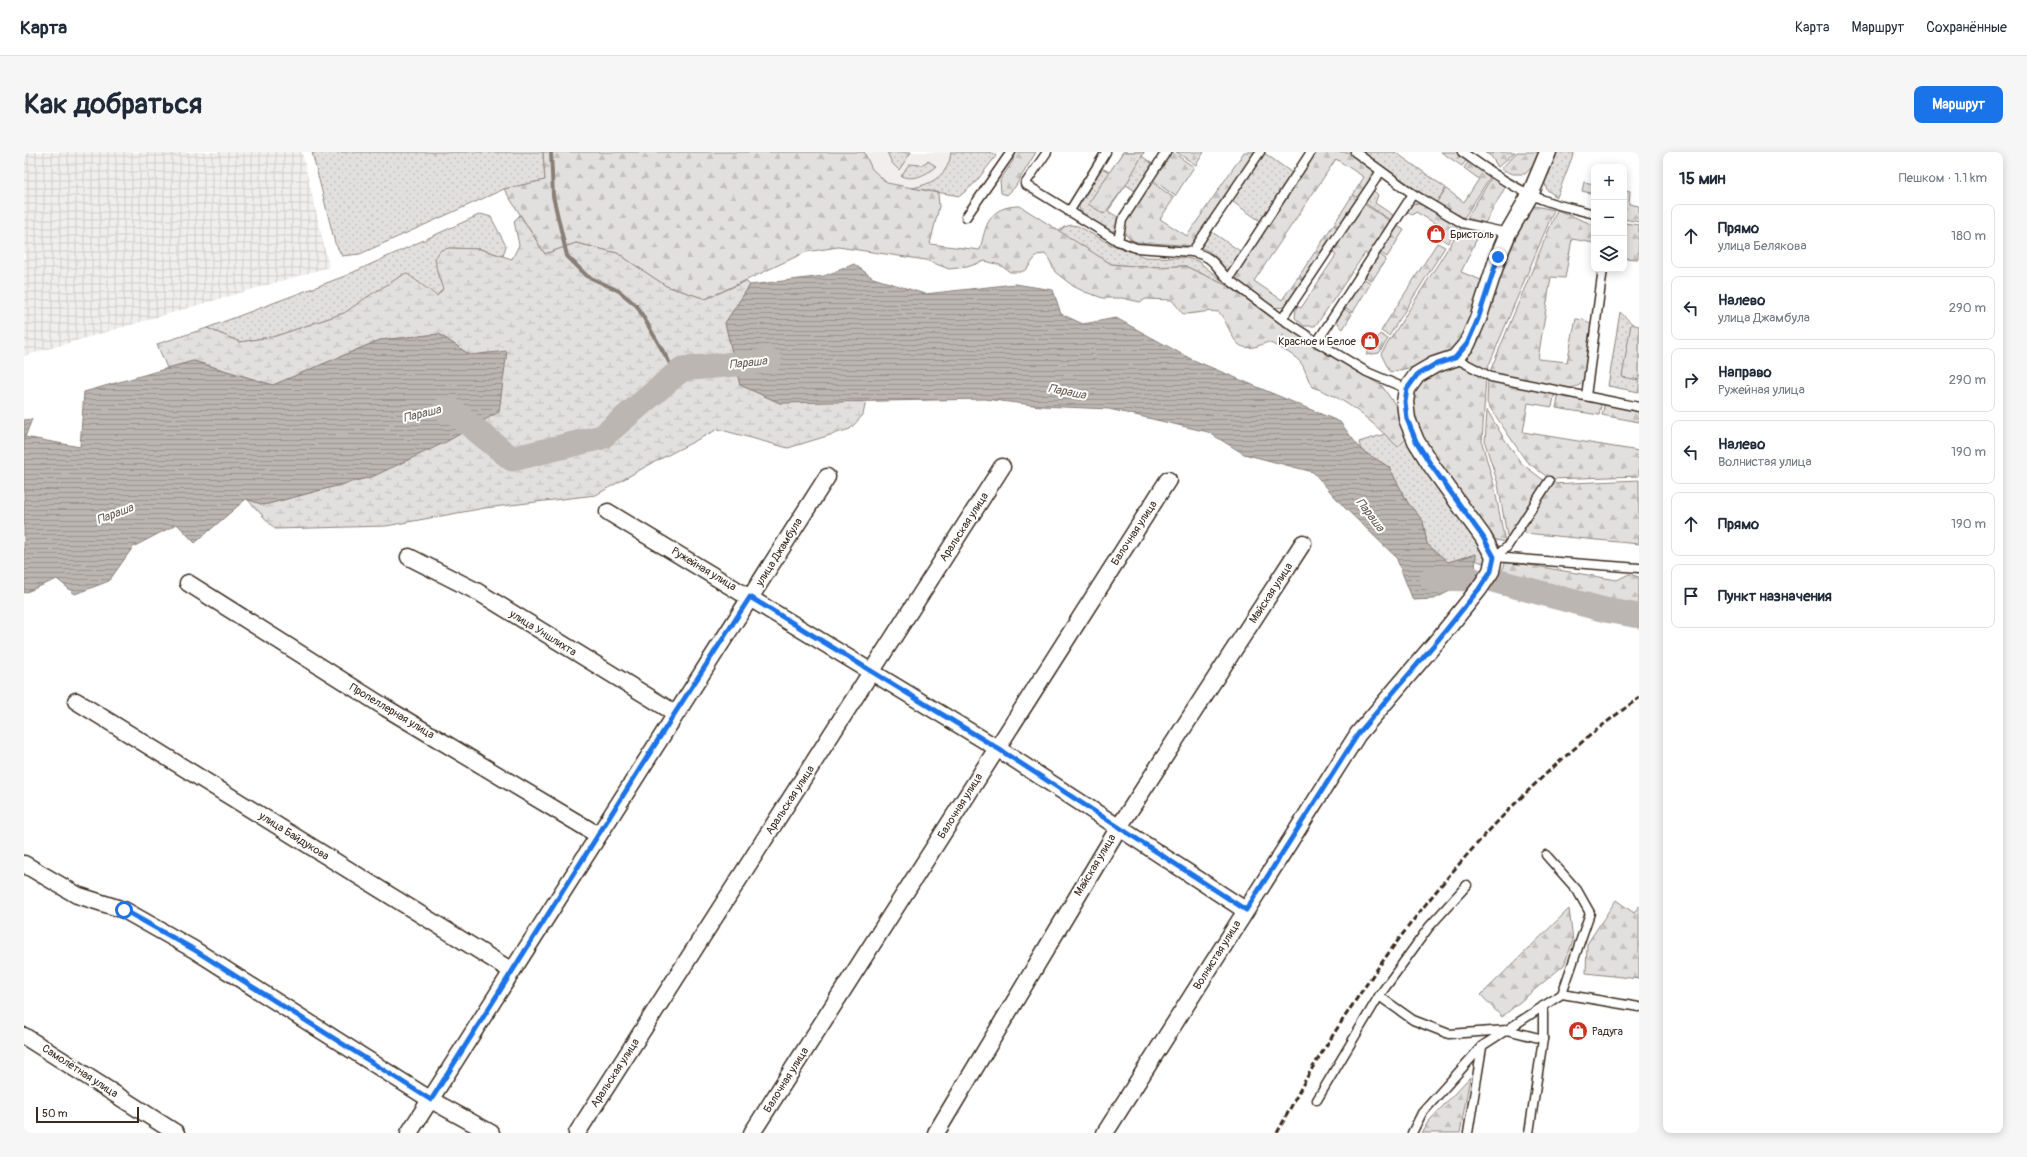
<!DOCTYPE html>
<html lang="ru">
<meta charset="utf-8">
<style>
:root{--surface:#fff;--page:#f6f6f7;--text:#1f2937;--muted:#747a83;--line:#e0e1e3;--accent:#1a73e8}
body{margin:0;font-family:Pangolin,sans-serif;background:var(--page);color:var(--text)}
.controls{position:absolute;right:12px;top:12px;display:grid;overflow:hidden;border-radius:8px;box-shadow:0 2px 10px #0003}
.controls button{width:36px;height:36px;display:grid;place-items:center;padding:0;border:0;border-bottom:1px solid var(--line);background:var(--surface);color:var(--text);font:20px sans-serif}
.scale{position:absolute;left:12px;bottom:10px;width:103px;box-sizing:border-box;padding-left:4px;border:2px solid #3b2a1e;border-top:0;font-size:11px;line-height:14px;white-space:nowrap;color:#3b2a1e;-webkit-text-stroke:3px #fff;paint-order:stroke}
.stop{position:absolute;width:12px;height:12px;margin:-9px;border:3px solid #1a73e8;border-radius:50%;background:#fff}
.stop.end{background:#1a73e8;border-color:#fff;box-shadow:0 1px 4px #0008}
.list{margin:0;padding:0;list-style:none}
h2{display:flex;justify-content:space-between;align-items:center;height:52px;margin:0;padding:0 16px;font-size:17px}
h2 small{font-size:13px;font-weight:400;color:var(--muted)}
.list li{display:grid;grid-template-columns:26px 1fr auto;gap:12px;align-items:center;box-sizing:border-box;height:64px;margin:0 8px 8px;padding:0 8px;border:1px solid var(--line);border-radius:8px}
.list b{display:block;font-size:15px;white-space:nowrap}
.list p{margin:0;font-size:13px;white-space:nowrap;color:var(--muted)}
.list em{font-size:13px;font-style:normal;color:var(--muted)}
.icon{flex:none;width:22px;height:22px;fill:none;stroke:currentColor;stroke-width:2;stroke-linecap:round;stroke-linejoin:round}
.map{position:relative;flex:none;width:1615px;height:981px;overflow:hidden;border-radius:8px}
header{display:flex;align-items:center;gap:24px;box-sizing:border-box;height:56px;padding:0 20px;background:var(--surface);border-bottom:1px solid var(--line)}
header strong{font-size:19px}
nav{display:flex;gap:22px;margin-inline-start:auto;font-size:14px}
.intro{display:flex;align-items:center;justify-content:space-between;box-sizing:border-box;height:96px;padding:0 24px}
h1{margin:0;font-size:28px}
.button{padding:10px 18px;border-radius:8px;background:var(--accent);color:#fff;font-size:14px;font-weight:700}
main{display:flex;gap:24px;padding:0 24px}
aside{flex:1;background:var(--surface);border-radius:8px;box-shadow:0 2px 10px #0003}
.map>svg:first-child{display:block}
.built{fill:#f1efee}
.industrial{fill:url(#industrial-grid)}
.grass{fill:url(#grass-dots);stroke:#8e857e}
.forest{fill:url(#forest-firs);stroke:#8e857e}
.wetland{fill:url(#wetland-marsh);stroke:#8e857e}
.park{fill:url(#park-tufts);stroke:#8e857e}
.water{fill:url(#water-rules);stroke:#887e77}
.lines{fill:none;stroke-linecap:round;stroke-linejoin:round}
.stream{stroke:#887e77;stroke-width:4}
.river{stroke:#bcb6b3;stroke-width:25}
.service-casing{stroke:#3b2a1e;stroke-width:11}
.minor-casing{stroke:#3b2a1e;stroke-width:19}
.service{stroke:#fff;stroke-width:8}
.minor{stroke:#fff;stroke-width:16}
.rail{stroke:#3b2a1e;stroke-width:3;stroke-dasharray:6 3;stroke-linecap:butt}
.route{stroke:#1a73e8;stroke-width:5}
.labels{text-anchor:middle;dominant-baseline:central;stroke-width:4;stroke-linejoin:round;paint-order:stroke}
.poi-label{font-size:11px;fill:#3b2a1e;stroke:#fff;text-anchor:start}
.street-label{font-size:11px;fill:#3b2a1e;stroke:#fff}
.water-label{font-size:12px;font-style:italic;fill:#685b52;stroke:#fff}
</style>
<header>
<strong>Карта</strong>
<nav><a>Карта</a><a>Маршрут</a><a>Сохранённые</a></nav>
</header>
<div class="intro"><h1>Как добраться</h1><a class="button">Маршрут</a></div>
<main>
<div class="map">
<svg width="1615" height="981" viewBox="0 0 1615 981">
<defs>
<pattern id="industrial-grid" width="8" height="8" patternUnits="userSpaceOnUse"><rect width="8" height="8" fill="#f1efee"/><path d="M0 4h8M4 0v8" fill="none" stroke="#d0cdcc"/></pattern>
<pattern id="grass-dots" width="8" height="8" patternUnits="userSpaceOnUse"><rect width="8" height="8" fill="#e2e0de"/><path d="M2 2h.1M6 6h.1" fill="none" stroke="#c3c0be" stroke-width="1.8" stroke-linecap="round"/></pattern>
<pattern id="forest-firs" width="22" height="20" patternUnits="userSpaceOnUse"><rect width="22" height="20" fill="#e2e0de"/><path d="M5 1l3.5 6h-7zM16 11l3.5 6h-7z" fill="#c3c0be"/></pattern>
<pattern id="wetland-marsh" width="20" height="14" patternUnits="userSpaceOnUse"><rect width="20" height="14" fill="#e2e0de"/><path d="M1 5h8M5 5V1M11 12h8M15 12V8" fill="none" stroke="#c3c0be"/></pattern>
<pattern id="park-tufts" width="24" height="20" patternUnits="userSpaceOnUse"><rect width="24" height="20" fill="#e2e0de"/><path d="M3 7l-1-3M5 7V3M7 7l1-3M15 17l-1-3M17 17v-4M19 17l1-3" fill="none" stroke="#c3c0be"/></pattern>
<pattern id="water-rules" width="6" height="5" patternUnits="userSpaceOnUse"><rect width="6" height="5" fill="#bcb6b3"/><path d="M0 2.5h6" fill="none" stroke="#9a9491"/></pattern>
</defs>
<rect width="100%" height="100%" fill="#fff"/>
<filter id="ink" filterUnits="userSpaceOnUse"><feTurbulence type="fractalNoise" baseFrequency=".025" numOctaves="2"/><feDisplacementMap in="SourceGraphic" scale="8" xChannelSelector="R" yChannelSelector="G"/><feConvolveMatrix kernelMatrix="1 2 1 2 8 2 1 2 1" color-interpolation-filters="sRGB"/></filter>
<g filter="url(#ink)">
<!-- built -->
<polygon class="built" points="690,0 975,0 951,31 936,44"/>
<!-- industrial -->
<polygon class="industrial" points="0,0 278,0 305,115 0,204"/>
<!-- grass -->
<g class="grass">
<polygon points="288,0 519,0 521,28 480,37 336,102 318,104 311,91"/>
<polygon points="863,0 887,0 875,18 868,11"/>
<path d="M927,0H966L972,4L951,31L936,44L888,36C908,32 925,23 927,0Z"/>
<polygon points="1099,0 1120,0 1118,4 1131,14 1114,41 1102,33 1084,59 1097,67 1092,78 1086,80 1060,62 1056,59 1054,51 1075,15 1086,20"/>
<polygon points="1239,0 1271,23 1239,71 1206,48"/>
<polygon points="1338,0 1371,0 1422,36 1412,51"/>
<polygon points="1532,0 1550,0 1533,45 1523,38 1520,29"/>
<path d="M904,9L912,14C902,23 890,29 877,24L885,12L897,13Z"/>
<polygon points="1347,36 1354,43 1351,51 1372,65 1369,70 1338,49"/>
<polygon points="457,62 467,65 482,94 479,104 456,97 425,96 413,120 419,137 413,144 320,161 252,184 216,190 183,176 321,124"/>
<polygon points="1047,73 1054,74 1086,92 1121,105 1162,106 1174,109 1206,135 1161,114 1121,115 1087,112 1034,80 1040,75"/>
<path d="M1185,78L1219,101L1205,123C1196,110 1190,99 1174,95Z"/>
<polygon points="1596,160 1615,178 1615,240 1584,234"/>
<path d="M1361,282L1374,295L1382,287C1404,329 1436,365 1463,405L1462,412L1451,408L1452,402L1424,410L1403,392L1399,369L1384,351L1365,315L1337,298L1335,290Z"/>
</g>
<!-- forest -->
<g class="forest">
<path d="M519,0H840L848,17L863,31L914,41L915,55L906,92L956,98C962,72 965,54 996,54L1087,112L1121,115L1161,114L1206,135L1295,197L1358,234L1374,257L1382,287L1374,295C1348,270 1323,246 1288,235C1284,228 1282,220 1279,214C1273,203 1254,195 1244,190C1207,207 1212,182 1195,160C1182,158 1172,162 1159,162L1148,148L1122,147L1116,150L1098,146H1079L1061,140L1049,134L1031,120L1025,107L1021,102L1013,103L1003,117L997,120H986L976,113L961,109L943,115L925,117L902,108L814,95L782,100L682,147L642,134L593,101L552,91L521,102L480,37L521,28Z"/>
<polygon points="992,0 1012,0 991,35 983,43 977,41 976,28 989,9 989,4"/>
<polygon points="1144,0 1148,0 1170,15 1151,44 1126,26"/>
<polygon points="1152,0 1180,0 1172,13"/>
<path d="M1220,0H1234L1171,94L1113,90C1081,80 1115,44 1125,28L1150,46L1136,67L1163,84Z"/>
<polygon points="1289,0 1329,0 1350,18 1350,23 1336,47 1329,43 1340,25 1312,7 1230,129 1258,148 1274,125 1282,130 1263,155 1248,156 1209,127 1209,123"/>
<polygon points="1417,0 1435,0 1444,6 1438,14"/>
<polygon points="1460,0 1469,2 1470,0 1491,0 1474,15 1467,4"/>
<polygon points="1493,0 1517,0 1510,13 1501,22 1489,22 1477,17"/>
<polygon points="1446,7 1468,22 1440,66 1412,51 1422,37 1440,50 1455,27 1440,16"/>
<polygon points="1469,23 1483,32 1461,71 1443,66"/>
<polygon points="1560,30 1570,32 1570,42 1558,39"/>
<polygon points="1600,38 1606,39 1605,52 1615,54 1615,70 1600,67"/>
<polygon points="1328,44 1335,49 1317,76 1310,72"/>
<polygon points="1337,50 1369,71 1347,105 1341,101 1295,169 1291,174 1280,174 1271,166 1272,154 1277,156 1312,103 1305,98"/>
<polygon points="1389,51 1398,53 1435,73 1424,91 1416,86 1421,77 1392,60 1389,63 1380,58"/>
<polygon points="1511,54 1530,58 1462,220 1444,210 1442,206 1477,105 1506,56"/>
<polygon points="1533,58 1570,73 1570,91 1548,87 1541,126 1527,125 1514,207 1543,210 1552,167 1561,168 1569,175 1560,230 1554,234 1543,237 1465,222"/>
<polygon points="1600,71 1615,73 1614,107 1600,106"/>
<polygon points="1370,72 1380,78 1363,105 1353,99"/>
<polygon points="1309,73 1317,77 1299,103 1292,99"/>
<polygon points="1438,74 1457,78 1437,120 1462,130 1436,197 1404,212 1366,220 1357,202"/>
<polygon points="1413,91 1421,95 1365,184 1357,179"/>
<polygon points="1291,100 1298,105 1282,129 1275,124"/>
<polygon points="1352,100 1362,107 1348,129 1338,123"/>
<polygon points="1337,125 1347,131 1329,160 1318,154"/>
<path d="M1317,155L1328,162L1319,177C1310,170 1314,164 1317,155Z"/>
<polygon points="1356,182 1364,187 1355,201 1342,203"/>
<polygon points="1431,210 1462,224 1458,291 1470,333 1481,390 1472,388 1431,337 1386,266 1388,235 1394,229"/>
<polygon points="1464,227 1531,240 1528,255 1504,251 1499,280 1615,299 1615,324 1526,327 1502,309 1463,251"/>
<polygon points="1535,241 1578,249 1575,263 1532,256"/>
<polygon points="1581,250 1615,256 1615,270 1578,263"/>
<polygon points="1463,258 1479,285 1497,311 1522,330 1486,386 1483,384 1474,332 1461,291"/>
<polygon points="1615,328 1615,392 1501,381 1502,369 1526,332"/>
<polygon points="1482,409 1593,428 1605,422 1615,425 1615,459 1545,444 1475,426"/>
<polygon points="1592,748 1610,761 1615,754 1615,827 1562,821 1563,792"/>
<polygon points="1545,757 1549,789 1540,813 1478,865 1457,843"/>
<polygon points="1446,925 1436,981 1398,981 1404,970"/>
</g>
<!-- wetland -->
<polygon class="wetland" points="496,63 521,102 552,91 593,101 642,134 682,147 722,129 726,133 701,171 716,233 756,251 842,248 839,263 826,277 764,296 694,277 621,315 572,343 461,356 362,374 251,377 223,347 240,353 350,324 446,203 415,182 356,188 249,233 170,209 143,216 133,192 183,176 216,190 252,184 320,161 346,143 382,121 413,144 419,137 413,120 411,106 417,98 425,96 456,97 488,107 495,93 490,69"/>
<!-- park -->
<g class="park">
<polygon points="1099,0 1120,0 1102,33 1080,62 1064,52"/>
<polygon points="1607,172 1615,174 1615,228 1598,225"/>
</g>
<!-- water -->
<g class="water">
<polygon points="830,112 849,126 901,142 991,132 1029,138 1037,162 1059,172 1092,166 1167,207 1316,270 1337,298 1365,315 1384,351 1399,369 1403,392 1424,410 1452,402 1451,420 1430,437 1410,447 1389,448 1372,405 1320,355 1289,320 1220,302 1184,280 1085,257 1017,254 961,247 756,251 716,233 701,171 726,133 800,124"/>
<polygon points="415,182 446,203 483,199 475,260 422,290 350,324 240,353 222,347 171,391 153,372 109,395 85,429 51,442 33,427 0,441 0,268 8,267 1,285 56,295 60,240 169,209 249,233 356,188"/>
</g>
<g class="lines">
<!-- stream -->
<polyline class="stream" points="527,0 529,44 543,104 563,124 595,139 613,154 652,222"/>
<!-- river -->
<g class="river">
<polyline points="421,257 425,256 488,307 578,285 658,217 745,209"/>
<polyline points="1408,426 1448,427"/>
<polyline points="1472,429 1581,458 1615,464"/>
</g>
<defs>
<g id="service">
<polyline points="1023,0 1001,32 1094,89 1112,96 1168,100"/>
<path d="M1236,0L1168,100C1190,105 1189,112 1204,127L1287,0"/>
<polyline points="1331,0 1389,42 1438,71 1484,81"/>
<path d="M1438,0C1463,17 1488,36 1517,47C1533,54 1553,57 1570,62"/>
<polyline points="1045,60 1082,0"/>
<polyline points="942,65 987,0"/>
<polyline points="1094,89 1098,68 1142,0"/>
<polyline points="1204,127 1258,167"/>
<polyline points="1293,190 1258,167 1357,19"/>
<polyline points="1431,206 1467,225 1615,255"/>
<polyline points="1383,237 1343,220 1293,190 1389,42"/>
<polyline points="1562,244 1579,117"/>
<polyline points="1525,329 1483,395 1470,405 1615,416"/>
<polyline points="1522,703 1553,738 1566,761 1538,842"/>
<polyline points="1355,844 1389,868 1425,882 1483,878 1519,887 1505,981"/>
<polyline points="1519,854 1519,887"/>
<polyline points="1293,948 1355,844 1405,775 1443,733"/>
<polyline points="1388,981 1398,961 1458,894 1538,842 1615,855"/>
<polyline points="1444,981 1458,895"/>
</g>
<g id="minor">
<polyline points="584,360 973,596 1221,758"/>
<polyline points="385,405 454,440 651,561"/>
<polyline points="164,431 362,556 574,683"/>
<polyline points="52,549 488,819"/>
<polyline points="0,712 53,743 100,758 169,797 407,948 467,981"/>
<polyline points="0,884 152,981"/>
<polyline points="385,981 803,325"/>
<polyline points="553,981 978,315"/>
<polyline points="728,981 1144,328"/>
<polyline points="912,981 1095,675 1279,391"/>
<polyline points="1081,981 1334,582 1414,488 1455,437 1467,419 1470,405 1459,385 1407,313 1392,289 1383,267 1381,250 1383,237 1393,223 1410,213 1431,206 1443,192 1454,167 1474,105 1484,81 1506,43 1524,0"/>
</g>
</defs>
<!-- service casing -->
<use href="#service" class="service-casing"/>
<!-- minor casing -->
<use href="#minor" class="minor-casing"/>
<!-- service -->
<use href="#service" class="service"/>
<!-- minor -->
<use href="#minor" class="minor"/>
<!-- rail -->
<path class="rail" d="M1253,981C1267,956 1279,930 1294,907C1378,770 1483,640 1615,546"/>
</g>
</g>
<g class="lines" filter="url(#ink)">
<!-- route -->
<polyline class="route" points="100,758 169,797 407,948 651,561 726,445 973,596 1222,758 1334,582 1414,488 1455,437 1467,419 1470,405 1459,385 1407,313 1392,289 1383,267 1381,250 1383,237 1393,223 1410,213 1431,206 1443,192 1454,167 1474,105"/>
</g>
<!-- icons -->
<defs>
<symbol id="shop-disc" viewBox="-11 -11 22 22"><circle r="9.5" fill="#c8321e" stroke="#fff"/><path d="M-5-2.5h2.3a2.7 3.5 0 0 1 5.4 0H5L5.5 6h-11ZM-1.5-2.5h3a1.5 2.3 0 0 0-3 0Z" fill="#fff"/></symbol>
</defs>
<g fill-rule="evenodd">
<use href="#shop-disc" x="1401" y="71" width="22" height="22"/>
<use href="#shop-disc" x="1335" y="178" width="22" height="22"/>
<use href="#shop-disc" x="1543" y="868" width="22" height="22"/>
</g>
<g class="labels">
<!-- poi labels -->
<g class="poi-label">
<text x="1426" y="82">Бристоль</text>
<text x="1332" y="189" text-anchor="end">Красное и Белое</text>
<text x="1568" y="879">Радуга</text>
</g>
<!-- street labels -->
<g class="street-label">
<text transform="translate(940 375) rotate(-57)">Аральская улица</text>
<text transform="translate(1110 381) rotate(-57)">Балочная улица</text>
<text transform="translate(755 400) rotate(-58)">улица Джамбула</text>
<text transform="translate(680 417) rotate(31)">Ружейная улица</text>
<text transform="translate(1247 441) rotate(-57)">Майская улица</text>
<text transform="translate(519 481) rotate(32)">улица Уншлихта</text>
<text transform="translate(368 559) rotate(31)">Пропеллерная улица</text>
<text transform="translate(766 648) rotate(-57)">Аральская улица</text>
<text transform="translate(936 654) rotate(-58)">Балочная улица</text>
<text transform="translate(270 684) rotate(32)">улица Байдукова</text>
<text transform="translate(1071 713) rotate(-59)">Майская улица</text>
<text transform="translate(1193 803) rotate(-58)">Волнистая улица</text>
<text transform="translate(56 919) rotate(33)">Самолётная улица</text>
<text transform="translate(591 921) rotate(-57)">Аральская улица</text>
<text transform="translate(762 928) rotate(-58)">Балочная улица</text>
</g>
<!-- water labels -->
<g class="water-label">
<text transform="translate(724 211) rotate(-6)">Параша</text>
<text transform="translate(1043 240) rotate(11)">Параша</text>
<text transform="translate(398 262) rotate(-14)">Параша</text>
<text transform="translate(91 362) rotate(-21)">Параша</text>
<text transform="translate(1346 363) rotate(53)">Параша</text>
</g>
</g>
</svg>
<div class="controls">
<button>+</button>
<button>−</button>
<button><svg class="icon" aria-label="layers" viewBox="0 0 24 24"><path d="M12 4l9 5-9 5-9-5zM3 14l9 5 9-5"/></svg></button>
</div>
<div class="scale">50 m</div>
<div class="stop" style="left:100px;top:758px"></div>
<div class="stop end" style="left:1474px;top:105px"></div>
</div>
<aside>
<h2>15 мин<small>Пешком · 1.1 km</small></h2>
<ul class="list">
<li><svg class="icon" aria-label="ahead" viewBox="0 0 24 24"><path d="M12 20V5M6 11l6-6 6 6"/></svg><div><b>Прямо</b><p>улица Белякова</p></div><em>180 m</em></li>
<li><svg class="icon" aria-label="left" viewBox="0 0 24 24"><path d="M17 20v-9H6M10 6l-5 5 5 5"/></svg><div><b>Налево</b><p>улица Джамбула</p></div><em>290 m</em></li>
<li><svg class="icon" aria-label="right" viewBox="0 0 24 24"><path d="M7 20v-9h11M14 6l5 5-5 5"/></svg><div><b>Направо</b><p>Ружейная улица</p></div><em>290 m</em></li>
<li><svg class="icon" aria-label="left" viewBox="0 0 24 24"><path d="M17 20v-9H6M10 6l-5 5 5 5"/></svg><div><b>Налево</b><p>Волнистая улица</p></div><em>190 m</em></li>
<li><svg class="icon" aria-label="ahead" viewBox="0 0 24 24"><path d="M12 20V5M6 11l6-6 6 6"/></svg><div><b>Прямо</b></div><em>190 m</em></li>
<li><svg class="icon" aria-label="arrive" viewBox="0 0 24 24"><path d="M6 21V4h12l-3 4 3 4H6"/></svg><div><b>Пункт назначения</b></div></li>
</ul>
</aside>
</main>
